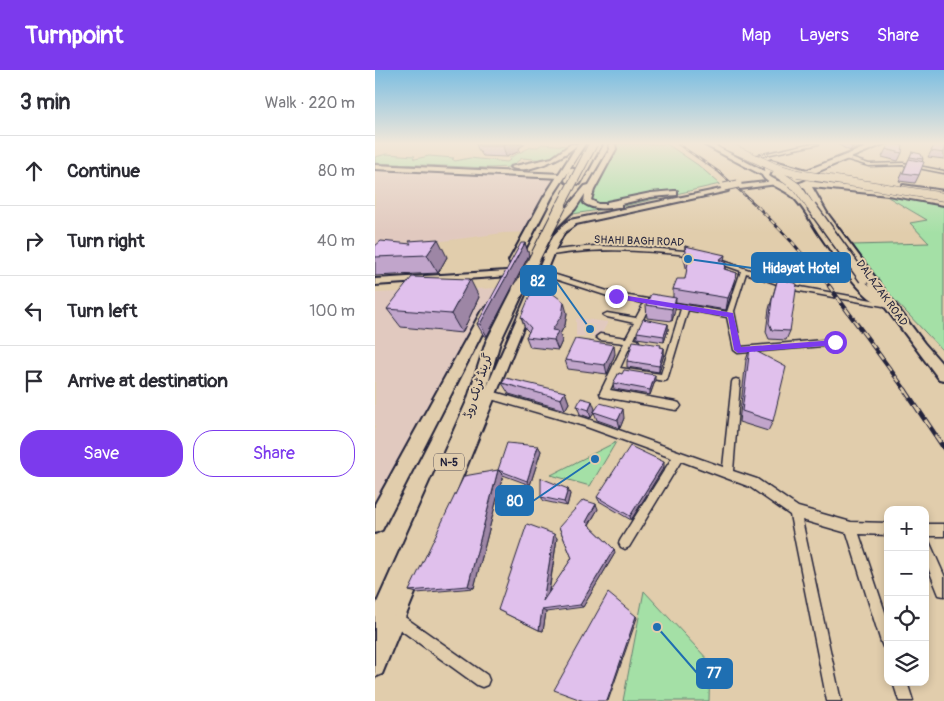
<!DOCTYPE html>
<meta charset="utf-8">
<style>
:root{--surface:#fff;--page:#f7f7f7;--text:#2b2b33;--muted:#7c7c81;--line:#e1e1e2;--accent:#7c3aed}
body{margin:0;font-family:Pangolin,"Playpen Sans Arabic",sans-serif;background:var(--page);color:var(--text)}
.controls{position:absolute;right:15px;bottom:15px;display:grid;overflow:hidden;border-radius:10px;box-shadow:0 2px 8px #0003}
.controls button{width:45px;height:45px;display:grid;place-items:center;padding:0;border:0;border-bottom:1px solid var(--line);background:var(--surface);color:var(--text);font:25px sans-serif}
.stop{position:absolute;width:15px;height:15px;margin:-11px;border:4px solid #7c3aed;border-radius:50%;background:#fff}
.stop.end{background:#7c3aed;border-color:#fff;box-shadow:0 1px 5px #0008}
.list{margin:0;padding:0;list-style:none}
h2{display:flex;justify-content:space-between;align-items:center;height:65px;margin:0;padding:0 20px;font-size:21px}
h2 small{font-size:16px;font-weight:400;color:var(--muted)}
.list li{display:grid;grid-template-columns:32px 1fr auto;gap:15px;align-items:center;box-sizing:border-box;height:70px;padding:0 20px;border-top:1px solid var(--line)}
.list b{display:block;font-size:19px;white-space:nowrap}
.list em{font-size:16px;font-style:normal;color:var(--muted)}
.actions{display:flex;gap:10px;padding:15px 20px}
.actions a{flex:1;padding:11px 0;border:1px solid var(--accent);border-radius:20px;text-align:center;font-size:18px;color:var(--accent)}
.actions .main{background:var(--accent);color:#fff}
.icon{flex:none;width:28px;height:28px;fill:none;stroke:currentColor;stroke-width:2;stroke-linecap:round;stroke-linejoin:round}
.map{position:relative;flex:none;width:569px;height:631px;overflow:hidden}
header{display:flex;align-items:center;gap:30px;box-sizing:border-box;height:70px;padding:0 25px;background:var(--accent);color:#fff}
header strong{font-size:24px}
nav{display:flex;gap:28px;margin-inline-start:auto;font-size:18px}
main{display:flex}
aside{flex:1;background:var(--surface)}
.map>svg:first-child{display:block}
.built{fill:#e1c9bf}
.green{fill:#a4e0a6;stroke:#638170}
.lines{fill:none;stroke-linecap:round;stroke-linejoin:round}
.street-casing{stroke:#22223b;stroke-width:3}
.secondary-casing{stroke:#22223b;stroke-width:4}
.primary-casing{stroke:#22223b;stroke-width:4}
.highway-casing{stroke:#22223b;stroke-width:4}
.street{fill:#e1cdac;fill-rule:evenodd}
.secondary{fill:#e1cdac;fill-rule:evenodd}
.primary{fill:#e1cdac;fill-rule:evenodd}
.highway{fill:#e1cdac;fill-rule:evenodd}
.rail-far3-casing{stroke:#22223b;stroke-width:2.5}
.rail-far2-casing{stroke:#22223b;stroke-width:3}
.rail-far1-casing{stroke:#22223b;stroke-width:4.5}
.rail-casing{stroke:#22223b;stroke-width:5}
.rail-far3{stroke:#e1cdac;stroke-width:1;stroke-dasharray:4;stroke-linecap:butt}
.rail-far2{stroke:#e1cdac;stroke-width:2;stroke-dasharray:5;stroke-linecap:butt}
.rail-far1{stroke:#e1cdac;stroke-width:2.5;stroke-dasharray:7;stroke-linecap:butt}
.rail{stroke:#e1cdac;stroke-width:3;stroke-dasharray:9;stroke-linecap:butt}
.secondary-bridge-casing{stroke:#22223b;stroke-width:9;stroke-linecap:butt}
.primary-bridge-far1-casing{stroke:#22223b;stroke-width:9;stroke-linecap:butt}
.primary-bridge-casing{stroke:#22223b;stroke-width:12;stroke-linecap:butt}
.highway-bridge-far2-casing{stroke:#22223b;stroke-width:10;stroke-linecap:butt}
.highway-bridge-far1-casing{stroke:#22223b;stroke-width:12;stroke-linecap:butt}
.highway-bridge-casing{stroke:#22223b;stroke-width:16;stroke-linecap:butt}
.secondary-bridge{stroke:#e1cdac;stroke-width:7}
.primary-bridge-far1{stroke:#e1cdac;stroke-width:8}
.primary-bridge{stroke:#e1cdac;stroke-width:9}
.highway-bridge-far2{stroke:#e1cdac;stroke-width:8}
.highway-bridge-far1{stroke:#e1cdac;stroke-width:10}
.highway-bridge{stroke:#e1cdac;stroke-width:13}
.wall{fill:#c1a5cb;stroke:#22223b}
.shaded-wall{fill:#9d86a5;stroke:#22223b}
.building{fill:#e0c0ec;stroke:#22223b}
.route{fill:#7c3aed}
.labels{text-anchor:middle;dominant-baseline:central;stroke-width:4;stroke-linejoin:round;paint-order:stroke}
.far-street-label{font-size:11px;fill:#22223b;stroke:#e1cdac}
.shield{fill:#e1cdac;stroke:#5b555d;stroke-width:1}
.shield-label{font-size:11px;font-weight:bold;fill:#22223b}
.street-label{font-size:12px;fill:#22223b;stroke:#e1cdac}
.leader{fill:none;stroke:#1f6fb2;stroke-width:2}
.callout-dot{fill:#1f6fb2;stroke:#e1cdac;stroke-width:2}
.callout{fill:#1f6fb2;stroke:#1f6fb2;stroke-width:2}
.callout-label{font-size:14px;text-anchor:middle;font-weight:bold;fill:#fff}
</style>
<header>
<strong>Turnpoint</strong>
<nav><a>Map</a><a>Layers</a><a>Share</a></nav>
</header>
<main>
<aside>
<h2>3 min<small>Walk · 220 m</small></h2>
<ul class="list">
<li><svg class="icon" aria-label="ahead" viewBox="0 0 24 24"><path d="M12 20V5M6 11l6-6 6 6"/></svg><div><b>Continue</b></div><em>80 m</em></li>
<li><svg class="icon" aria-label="right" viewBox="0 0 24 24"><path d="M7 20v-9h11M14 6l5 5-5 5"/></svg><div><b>Turn right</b></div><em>40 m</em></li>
<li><svg class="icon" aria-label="left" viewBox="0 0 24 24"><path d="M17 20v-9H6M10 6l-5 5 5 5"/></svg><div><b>Turn left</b></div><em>100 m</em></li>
<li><svg class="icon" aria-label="arrive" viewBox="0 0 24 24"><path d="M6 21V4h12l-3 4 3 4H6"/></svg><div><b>Arrive at destination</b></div></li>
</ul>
<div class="actions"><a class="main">Save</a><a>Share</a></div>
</aside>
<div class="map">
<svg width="569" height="631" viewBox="0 0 569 631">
<rect width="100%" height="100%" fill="#e1cdac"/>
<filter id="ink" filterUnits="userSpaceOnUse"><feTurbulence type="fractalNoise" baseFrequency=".02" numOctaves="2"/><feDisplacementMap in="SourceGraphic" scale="10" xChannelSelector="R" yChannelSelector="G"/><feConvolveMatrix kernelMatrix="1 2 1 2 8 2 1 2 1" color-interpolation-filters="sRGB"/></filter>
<g filter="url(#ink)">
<!-- built -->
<g class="built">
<polygon points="0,97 187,107 154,162 128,163 16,178 0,178"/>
<polygon points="124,218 0,453 0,223"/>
<polygon points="201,248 233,252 225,267 201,266"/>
</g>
<!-- green -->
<g class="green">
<polygon points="167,74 194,76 172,90 147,88 135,97 115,98 0,93 0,87 12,84 40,86 38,88 40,89 54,86 79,88 77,89 80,91 95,88 132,92 135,90 134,88 156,77 163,77"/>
<polygon points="242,74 292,74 323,95 345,114 244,137 191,145 237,85"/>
<polygon points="508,124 569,135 569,282 512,222 478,175 554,173 535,153 552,150"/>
<polygon points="241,372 215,416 176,405"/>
<polygon points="269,521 335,592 334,631 248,631"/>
</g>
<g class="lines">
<defs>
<g id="street">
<polygon points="433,74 444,74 381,87 379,86"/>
<polygon points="472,87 494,94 528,93 569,101 569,103 528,95 494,96 470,89"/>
<path d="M220,176L262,177L321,182L324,184L321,186C268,180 215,176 162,188L159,186L180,180Z"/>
<path d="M340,188L420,216L508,232L512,234L508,236L419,220L371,203L359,241L366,277L460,269L464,272L460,275L363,283L359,280L352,247L313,240L292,310L289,311L243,303L235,320L301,332L304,333L306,336L304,339L301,340L229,327L226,326L225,323L249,273L225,270L221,267L225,264L251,268L259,253L232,247L228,245L232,243L261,248L269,233L239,228L180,209H152L149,207L152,205H181L242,224L352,242L366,201L338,191L337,190ZM275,234L306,239L286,304L245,298L256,274H263L264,272L263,270L259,269L266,254L269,255L273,252L268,249Z"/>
<polygon points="361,309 364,310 365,312 358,401 382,409 423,437 476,452 513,453 513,465 484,464 513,551 513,579 508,577 506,572 472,463 427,450 466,631 452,631 415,445 375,417 306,391 254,477 250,479 246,477 244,473 246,469 297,388 209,356 116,329 113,328 112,325 113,322 116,321 210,348 348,397 357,312 358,310"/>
<rect x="550" y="454" width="19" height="12"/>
<polygon points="550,469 554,471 569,505 569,526 564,525 550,490"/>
<polygon points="21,541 112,605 114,610 112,615 107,617 102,615 16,553 14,548 16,543"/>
<polygon points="518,612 532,612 538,631 524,631"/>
</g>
<g id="secondary">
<path d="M196,74H203C191,87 150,106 135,97L177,88Z"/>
<path d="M234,74H240L241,79L219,120L216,130L223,134H232V132L276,123L299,121H302V125L276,127L246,134V137H243C231,139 219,140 209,133L210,124L200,139L177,162H171V158L194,135L210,116L214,115L235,79Z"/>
<polygon points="0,95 186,104 189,106 186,108 0,99"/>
<polygon points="400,111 403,113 402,114 365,119 362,117 365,115"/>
<polygon points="351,118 353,119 353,121 201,154 189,163 178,184 7,604 0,607 0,573 178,166 189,154 195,150"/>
<polygon points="132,201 135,202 135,206 0,215 0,209"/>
</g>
<g id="primary">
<path d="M328,74H337L389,101L390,98L402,96L394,93V91L396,90L432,100L499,74H509L437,104L440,107L439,112L513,121L569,131V135L513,125L437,117L452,143L549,273L569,296V310L564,309L507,233C489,234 455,179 444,164C436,152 428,136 417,126C409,119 391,114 387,105ZM411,98L425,102L432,108V110C420,117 405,114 394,106L396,102ZM429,117L444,144L495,216L486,208L425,124L417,118Z"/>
<polygon points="528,115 569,121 569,125 531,119 528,119"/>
</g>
<g id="highway">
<polygon points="203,74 210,74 195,98 202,100 200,109 220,74 227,74 205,114 191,112 190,110 194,101 177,127 144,191 143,193 135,193 134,191 169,127"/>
<polygon points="144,215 150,219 125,272 108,331 8,572 0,576 0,537 92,331 111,272 138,219"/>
<polygon points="113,236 119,240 7,460 0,463 0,434 107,240"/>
</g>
</defs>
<!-- street casing -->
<use href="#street" class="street-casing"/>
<!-- secondary casing -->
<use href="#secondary" class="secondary-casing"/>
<!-- primary casing -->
<use href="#primary" class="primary-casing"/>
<!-- highway casing -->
<use href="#highway" class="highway-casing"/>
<!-- street -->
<use href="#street" class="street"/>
<!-- secondary -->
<use href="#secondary" class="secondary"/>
<!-- primary -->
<use href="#primary" class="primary"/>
<!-- highway -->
<use href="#highway" class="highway"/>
<defs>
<polyline id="rail-far3" points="303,74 344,102 383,137"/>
<polyline id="rail-far2" points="382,136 417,172 455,217"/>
<polyline id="rail-far1" points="454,216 531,321"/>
<polyline id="rail" points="530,320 569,378"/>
</defs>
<!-- rail-far3 casing -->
<use href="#rail-far3" class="rail-far3-casing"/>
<!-- rail-far2 casing -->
<use href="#rail-far2" class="rail-far2-casing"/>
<!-- rail-far1 casing -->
<use href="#rail-far1" class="rail-far1-casing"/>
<!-- rail casing -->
<use href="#rail" class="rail-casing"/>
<!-- rail-far3 -->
<use href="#rail-far3" class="rail-far3"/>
<!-- rail-far2 -->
<use href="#rail-far2" class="rail-far2"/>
<!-- rail-far1 -->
<use href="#rail-far1" class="rail-far1"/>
<!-- rail -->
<use href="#rail" class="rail"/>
<defs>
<polyline id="secondary-bridge" points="349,117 363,114"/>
<g id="primary-bridge-far1">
<polyline points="348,74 399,97 423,104 569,127"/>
<polyline points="402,103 422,117 436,137"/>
</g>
<polyline id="primary-bridge" points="436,136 489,209"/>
<polyline id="highway-bridge-far2" points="185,137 218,74"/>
<polyline id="highway-bridge-far1" points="145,217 186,136"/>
<polyline id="highway-bridge" points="144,219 146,216"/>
</defs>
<!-- secondary-bridge casing -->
<use href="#secondary-bridge" class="secondary-bridge-casing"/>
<!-- primary-bridge-far1 casing -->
<use href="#primary-bridge-far1" class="primary-bridge-far1-casing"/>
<!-- primary-bridge casing -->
<use href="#primary-bridge" class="primary-bridge-casing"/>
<!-- highway-bridge-far2 casing -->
<use href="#highway-bridge-far2" class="highway-bridge-far2-casing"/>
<!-- highway-bridge-far1 casing -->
<use href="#highway-bridge-far1" class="highway-bridge-far1-casing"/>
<!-- highway-bridge casing -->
<use href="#highway-bridge" class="highway-bridge-casing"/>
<!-- secondary-bridge -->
<use href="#secondary-bridge" class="secondary-bridge"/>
<!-- primary-bridge-far1 -->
<use href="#primary-bridge-far1" class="primary-bridge-far1"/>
<!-- primary-bridge -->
<use href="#primary-bridge" class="primary-bridge"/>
<!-- highway-bridge-far2 -->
<use href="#highway-bridge-far2" class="highway-bridge-far2"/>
<!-- highway-bridge-far1 -->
<use href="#highway-bridge-far1" class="highway-bridge-far1"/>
<!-- highway-bridge -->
<use href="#highway-bridge" class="highway-bridge"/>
</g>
<!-- wall -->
<g class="wall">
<polygon points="101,74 150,74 144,78 145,81 131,87 108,86 103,79"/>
<polygon points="462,74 493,74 475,81"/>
<polygon points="560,74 569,74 569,89 553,87"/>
<polygon points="511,79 527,83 523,91 507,87"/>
<polygon points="537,82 548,89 547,92 544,105 540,113 524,111"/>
<polygon points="150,173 154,185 112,266 109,266 102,254"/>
<polygon points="0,176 72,187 63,203 0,206"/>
<polygon points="310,176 351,193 350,199 362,203 359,216 351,240 301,232 300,240 297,251 272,248 271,235 298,227 298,219 310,209 312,202 309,188"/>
<polygon points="403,208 415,261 411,270 394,269 391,262 394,239"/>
<polygon points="104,227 87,263 26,257 12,239"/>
<polygon points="192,243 190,255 185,264 187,271 183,280 155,277 151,267 154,262 150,258 146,247"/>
<polygon points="293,254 293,260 289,272 262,268 262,262"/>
<polygon points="286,277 289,278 289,284 284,302 252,297 252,291"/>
<polygon points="375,278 398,351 393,361 364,352 371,290"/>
<polygon points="240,284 232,304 193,299 190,290"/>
<polygon points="247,304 280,311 275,325 239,319 238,313"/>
<polygon points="127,313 190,322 194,333 190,340 134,324"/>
<polygon points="202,336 220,339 216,348 205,344"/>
<polygon points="219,342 249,348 245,358 222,350"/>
<polygon points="163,376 166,381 155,415 128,405 99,518 42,523 34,521 123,400"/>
<polygon points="289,397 256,450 224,431 222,427"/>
<polygon points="195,424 192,436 169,431 166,427"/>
<polygon points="223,439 214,455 239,479 240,483 208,537 171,542 168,561 164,560 123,540 182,468 174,523 197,488 184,457"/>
</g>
<!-- shaded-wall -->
<g class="shaded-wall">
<polygon points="132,74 150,74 144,78 145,81 131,87 128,76"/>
<polygon points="482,74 493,74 475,81 477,77"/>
<polygon points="63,169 72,187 63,203 52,185"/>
<polygon points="150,173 154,185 112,266 105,254"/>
<polygon points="350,185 348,197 344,190"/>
<polygon points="362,203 359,216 351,240 353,228"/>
<polygon points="95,209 104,227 87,263 76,244"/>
<polygon points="301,228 300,240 297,251 297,239"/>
<polygon points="189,232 192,243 190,255 185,264 187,271 183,280 179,270 177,260"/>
<polygon points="293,254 293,260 289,272 289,266"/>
<polygon points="239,275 240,284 232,304 230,295"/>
<polygon points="289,278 289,284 284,302 284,296"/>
<polygon points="280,305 280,311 275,325 275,320"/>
<polygon points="190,322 194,333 190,340 186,329"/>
<polygon points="217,331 220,339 216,348 214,340"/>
<polygon points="248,339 249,348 245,358 243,350"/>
<polygon points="163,376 166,381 155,415 152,411"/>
<polygon points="289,392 289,397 256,450 255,446"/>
<polygon points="123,400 128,405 99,518 93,516"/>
<polygon points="193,419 195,424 192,436 189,432"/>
<polygon points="221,434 223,439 213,456 211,452"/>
<polygon points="179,464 182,468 172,533 168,531"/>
<polygon points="239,479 240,483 208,537 205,535"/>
<polygon points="167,540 171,542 168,561 164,560"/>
<polygon points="261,546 262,548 233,631 232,631"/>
</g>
<!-- building -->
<g class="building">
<polygon points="104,74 132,74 128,76 104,76"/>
<polygon points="473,74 482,74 477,77"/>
<polygon points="514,74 528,75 527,83 511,79"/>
<polygon points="560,74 569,74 569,83 556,81"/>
<polygon points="537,82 546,84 548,89 535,87"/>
<polygon points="534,89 549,92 544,105 528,103"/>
<polygon points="63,169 52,185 0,187 0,176 6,171 36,174 34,171"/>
<polygon points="146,173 150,173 105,254 102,254"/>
<polygon points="310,176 350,185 344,190 351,193 349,199 362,203 353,228 298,219 302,209 310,209 313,193"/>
<polygon points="37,207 95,209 76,244 12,239"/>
<polygon points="403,208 422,214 415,261 397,260 394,253 397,230"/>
<polygon points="161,211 189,232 187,245 177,260 183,261 179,270 151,267 156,258 146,247"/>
<polygon points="276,224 301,228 297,239 271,235"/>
<polygon points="268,249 293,254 289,266 262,262"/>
<polygon points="200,269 239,275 230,295 190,290"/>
<polygon points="258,271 286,275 285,277 289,278 284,296 252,291"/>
<polygon points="375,278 411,297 398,351 367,341"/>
<polygon points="249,300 280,305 275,320 238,313 244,303 247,304"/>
<polygon points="131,308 190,322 186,329 127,313"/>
<polygon points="206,328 217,331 214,340 202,336"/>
<polygon points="225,333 248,339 243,350 219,342"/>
<polygon points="132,373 163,376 152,411 123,400"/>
<polygon points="255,376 289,392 255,446 222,427"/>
<polygon points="123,400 93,516 34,521 89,406"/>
<polygon points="166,408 193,419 189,432 166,427"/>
<polygon points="208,430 221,434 211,452 239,479 205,535 167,540 164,560 123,540 152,454 179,464 168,531 197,488 184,457"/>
<polygon points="233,523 261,546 232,631 209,631 179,620"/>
</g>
</g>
<!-- sky -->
<linearGradient id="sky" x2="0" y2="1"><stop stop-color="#7dbee1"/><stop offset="0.45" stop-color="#f2e8da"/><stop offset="1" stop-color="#f2e8da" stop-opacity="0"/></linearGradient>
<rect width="569" height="163" fill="url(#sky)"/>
<!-- route -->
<polygon class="route" points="241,224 358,243 366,277 460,270 464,272 460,275 363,283 359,280 353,247 238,228 238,225"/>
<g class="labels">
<!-- far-street labels -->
<g class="far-street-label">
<text transform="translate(264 171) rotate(2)">SHAHI BAGH ROAD</text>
<text transform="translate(507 223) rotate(54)">DALAZAK ROAD</text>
</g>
<!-- shield labels -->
<rect class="shield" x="59" y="383.5" width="30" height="17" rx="4"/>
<g class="shield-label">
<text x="74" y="392">N-5</text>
</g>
<!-- street labels -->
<g class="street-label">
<text transform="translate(103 316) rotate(-72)">گرینڈ ٹرنک روڈ</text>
</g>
</g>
<!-- callouts -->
<path class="leader" d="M313 189L377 198M215 259L181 211M220 389L158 431M282 557L322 603"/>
<g class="callout-dot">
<circle cx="313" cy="189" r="5"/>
<circle cx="215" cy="259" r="5"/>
<circle cx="220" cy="389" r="5"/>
<circle cx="282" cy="557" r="5"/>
</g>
<g class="callout">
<rect x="377" y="183" width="98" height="29" rx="5"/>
<rect x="146" y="196" width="35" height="29" rx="5"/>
<rect x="121" y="416" width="37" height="29" rx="5"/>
<rect x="322" y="589" width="35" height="29" rx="5"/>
</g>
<g class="callout-label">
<text x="426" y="203">Hidayat Hotel</text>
<text x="163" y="216">82</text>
<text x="140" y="436">80</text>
<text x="339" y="608">77</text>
</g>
</svg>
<div class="controls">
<button>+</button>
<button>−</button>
<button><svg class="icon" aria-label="locate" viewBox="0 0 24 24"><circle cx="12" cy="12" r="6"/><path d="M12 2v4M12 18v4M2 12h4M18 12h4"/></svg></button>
<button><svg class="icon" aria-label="layers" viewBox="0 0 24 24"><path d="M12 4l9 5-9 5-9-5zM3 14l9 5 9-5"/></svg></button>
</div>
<div class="stop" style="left:460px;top:272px"></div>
<div class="stop end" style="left:241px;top:226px"></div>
</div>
</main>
